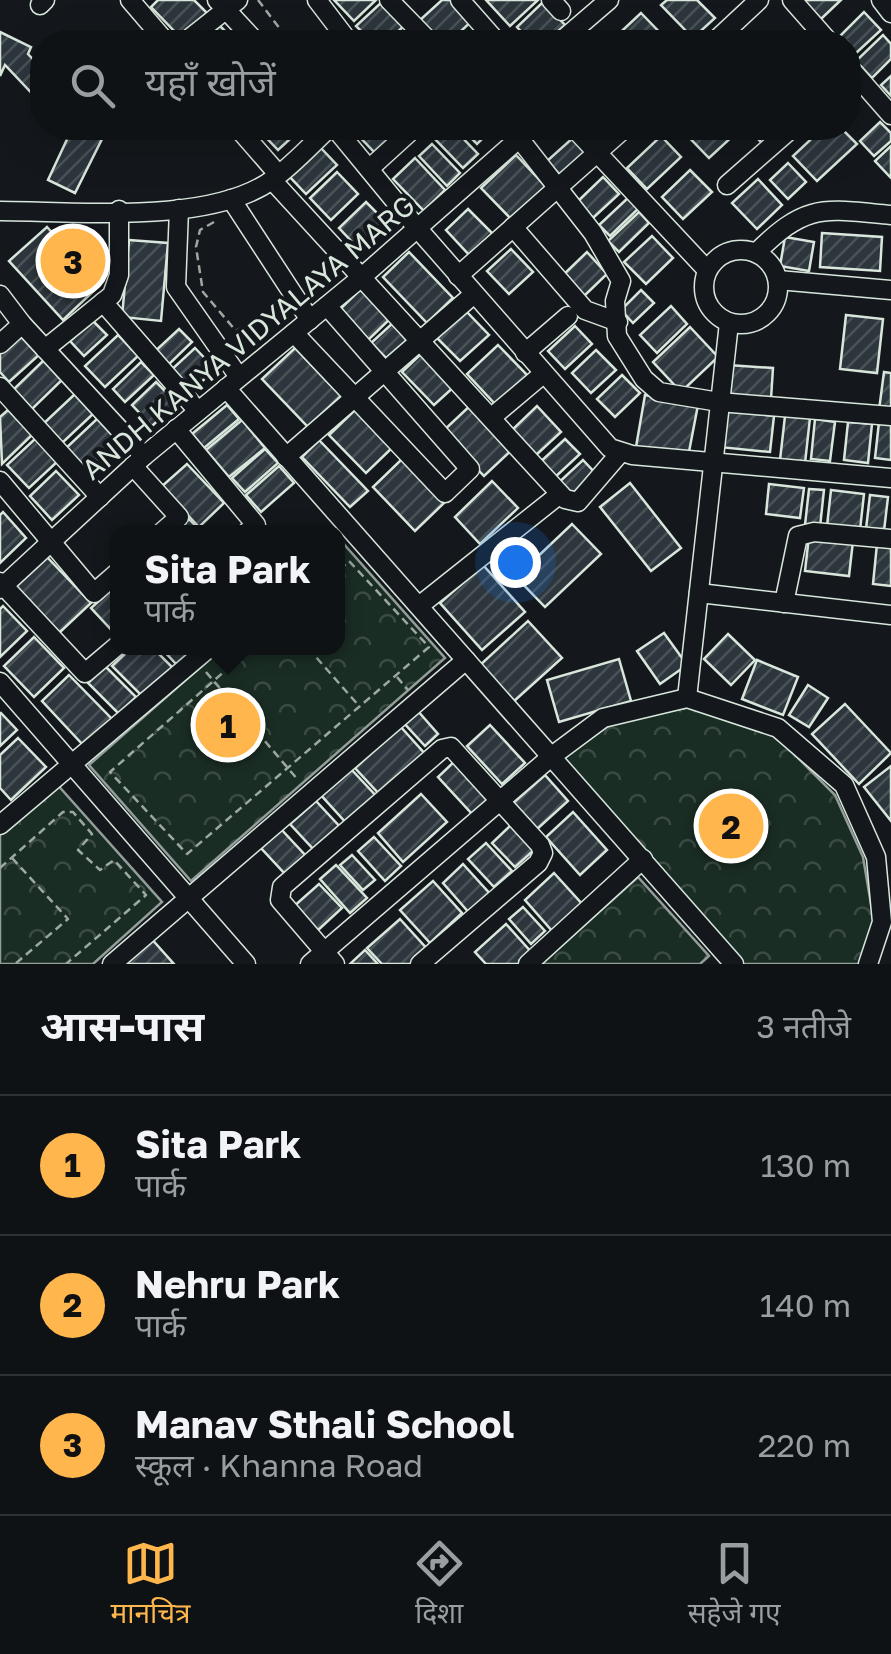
<!DOCTYPE html>
<html lang="hi">
<meta charset="utf-8">
<style>
:root{--surface:#0f1215;--page:#1d2022;--text:#f1f3f6;--muted:#9b9ea0;--line:#2f3234;--accent:#ffb74d}
body{margin:0;font-family:"Golos Text","Noto Sans Devanagari",sans-serif;background:var(--page);color:var(--text)}
.you{position:absolute;left:515px;top:562px;width:35px;height:35px;margin:-25px;border:8px solid #fff;border-radius:50%;background:#1a73e8;box-shadow:0 0 0 15px #1a73e833}
.badge{display:grid;place-items:center;width:65px;height:65px;border-radius:50%;background:var(--accent);color:#111;font-size:32px;font-weight:700}
.pin{position:absolute;translate:-50% -50%;border:5px solid #fff;box-shadow:0 2px 10px #0006}
.popup{position:absolute;left:110px;top:525px;width:235px;height:130px;box-sizing:border-box;display:grid;place-content:center;border-radius:20px;background:var(--surface);filter:drop-shadow(0 2px 8px #0005);font-size:32px;white-space:nowrap;color:var(--muted)}
.popup b{font-size:38px;color:var(--text)}
.popup::after{content:'';position:absolute;left:50%;top:100%;margin-left:-20px;border:20px solid transparent;border-top-color:var(--surface)}
.list{margin:0;padding:0;list-style:none}
h2{display:flex;justify-content:space-between;align-items:center;height:130px;margin:0;padding:0 40px;font-size:42px}
h2 small{font-size:32px;font-weight:400;color:var(--muted)}
.list li{display:grid;grid-template-columns:65px 1fr auto;gap:30px;align-items:center;box-sizing:border-box;height:140px;padding:0 40px;border-top:2px solid var(--line)}
.list b{display:block;font-size:38px;white-space:nowrap}
.list p{margin:0;font-size:32px;white-space:nowrap;color:var(--muted)}
.list em{font-size:32px;font-style:normal;color:var(--muted)}
.icon{flex:none;width:55px;height:55px;fill:none;stroke:currentColor;stroke-width:2;stroke-linecap:round;stroke-linejoin:round}
.map{position:relative;flex:none;width:891px;height:964px;overflow:hidden}
.search{position:absolute;background:var(--surface);box-shadow:0 10px 40px #0002;left:30px;right:30px;top:30px;height:110px;display:flex;align-items:center;gap:25px;box-sizing:border-box;padding:0 35px;border-radius:40px;color:var(--muted);font-size:38px}
.sheet{height:550px;background:var(--surface)}
nav{display:flex;justify-content:space-around;align-items:center;box-sizing:border-box;height:140px;border-top:2px solid var(--line);background:var(--surface);font-size:28px;color:var(--muted)}
nav a{display:grid;justify-items:center;gap:5px}
nav .on{color:var(--accent)}
.map>svg:first-child{display:block}
.forest{fill:url(#forest-crowns);stroke:#939e99;stroke-width:2.5}
.building{fill:url(#building-hatch);stroke:#d8e6dc;stroke-width:2.5}
.lines{fill:none;stroke-linecap:round;stroke-linejoin:round}
.minor-casing{stroke:#d8e6dc;stroke-width:21}
.path{stroke:#9da8a2;stroke-width:2.5;stroke-dasharray:8 5;stroke-linecap:butt}
.minor{stroke:#14181c;stroke-width:18}
.labels{text-anchor:middle;dominant-baseline:central;stroke-width:8;stroke-linejoin:round;paint-order:stroke}
.street-label{font-size:28px;fill:#d8e6dc;stroke:#14181c}
</style>
<div class="map">
<svg width="891" height="964" viewBox="0 0 891 964">
<defs>
<pattern id="forest-crowns" width="20" height="18" patternUnits="userSpaceOnUse" patternTransform="scale(2.5)"><rect width="20" height="18" fill="#1a2d24"/><path d="M2 6a3 3 0 1 1 6 0M12 15a3 3 0 1 1 6 0" fill="none" stroke="#3b4b43"/></pattern>
<pattern id="building-hatch" width="6" height="6" patternUnits="userSpaceOnUse" patternTransform="scale(2.5)"><rect width="6" height="6" fill="#2c363c"/><path d="M-1 1l2-2M0 6l6-6M5 7l2-2" fill="none" stroke="#4a5358"/></pattern>
</defs>
<rect width="100%" height="100%" fill="#14181c"/>
<!-- forest -->
<g class="forest">
<polygon points="342,542 445,658 191,881 89,765 222,648 338,648 338,546"/>
<polygon points="691,707 774,734 835,795 863,857 874,922 860,964 734,964 557,761 617,720"/>
<polygon points="55,782 162,902 93,964 0,964 0,831"/>
<polygon points="638,877 709,956 700,964 541,964"/>
</g>
<!-- building -->
<g class="building">
<polygon points="158,0 194,0 207,13 181,38 151,7"/>
<polygon points="334,0 376,0 354,21"/>
<polygon points="384,0 407,23 387,42 372,42 356,26"/>
<polygon points="442,0 453,0 473,20 449,42 441,42 420,20"/>
<polygon points="486,0 538,0 510,26"/>
<polygon points="667,0 697,0 715,18 693,38 661,5"/>
<polygon points="803,0 841,0 821,19"/>
<polygon points="543,2 565,25 546,42 531,42 517,27"/>
<polygon points="864,12 881,30 855,54 848,42 839,37"/>
<polygon points="641,13 669,42 610,42"/>
<polygon points="220,26 236,42 202,42"/>
<polygon points="0,32 31,47 28,54 42,69 42,104 5,65 0,76"/>
<polygon points="883,35 891,44 891,59 872,78 856,61"/>
<polygon points="891,76 891,96 881,85"/>
<polygon points="880,122 891,133 891,141 874,156 860,141"/>
<polygon points="65,128 99,128 105,133 75,193 48,180 70,133"/>
<polygon points="257,128 302,128 278,150"/>
<polygon points="351,128 394,128 401,134 378,156"/>
<polygon points="448,128 453,128 478,154 463,168 435,139"/>
<polygon points="461,128 485,128 489,132 477,144"/>
<polygon points="680,128 729,128 735,134 709,158"/>
<polygon points="747,128 781,128 763,144"/>
<polygon points="823,128 841,128 857,144 817,181 793,156"/>
<polygon points="575,136 589,150 561,176 547,161"/>
<polygon points="661,136 681,157 647,189 627,168"/>
<polygon points="432,144 460,173 447,186 419,156"/>
<polygon points="319,146 337,165 306,194 288,175"/>
<polygon points="891,146 891,178 875,161"/>
<polygon points="516,155 548,189 514,222 481,188"/>
<polygon points="415,158 445,190 424,211 393,179"/>
<polygon points="788,163 806,182 788,199 770,180"/>
<polygon points="690,170 712,192 683,219 662,197"/>
<polygon points="337,172 358,194 331,220 310,198"/>
<polygon points="603,177 619,194 593,218 578,201"/>
<polygon points="758,179 782,205 757,229 732,203"/>
<polygon points="630,196 640,207 610,236 599,225"/>
<polygon points="366,202 384,220 356,246 339,228"/>
<polygon points="468,209 494,235 471,257 446,230"/>
<polygon points="639,212 649,223 619,252 608,241"/>
<polygon points="47,227 100,285 63,320 9,261"/>
<polygon points="822,233 882,237 880,271 820,267"/>
<polygon points="652,236 673,258 646,284 624,262"/>
<polygon points="785,237 814,242 809,271 780,266"/>
<polygon points="129,240 168,243 161,321 122,317"/>
<polygon points="511,249 533,272 509,294 487,271"/>
<polygon points="409,252 453,298 427,323 383,277"/>
<polygon points="587,252 607,274 582,298 561,277"/>
<polygon points="365,285 394,315 365,343 336,313"/>
<polygon points="641,290 654,303 633,323 621,310"/>
<polygon points="671,306 687,324 657,353 640,335"/>
<polygon points="466,311 489,335 460,361 437,338"/>
<polygon points="846,315 883,319 877,373 840,369"/>
<polygon points="92,320 107,335 84,356 70,341"/>
<polygon points="395,321 415,342 392,364 371,343"/>
<polygon points="575,326 592,344 565,369 548,351"/>
<polygon points="690,327 718,357 681,392 653,362"/>
<polygon points="179,329 192,342 164,369 151,355"/>
<polygon points="20,334 40,354 9,382 0,372 0,353"/>
<polygon points="118,335 138,356 105,387 85,366"/>
<polygon points="498,345 528,376 496,405 467,374"/>
<polygon points="195,348 215,369 189,394 169,372"/>
<polygon points="295,348 341,396 308,427 262,379"/>
<polygon points="596,350 616,370 591,393 572,373"/>
<polygon points="424,351 456,385 434,405 402,372"/>
<polygon points="46,358 64,378 32,409 14,389"/>
<polygon points="141,362 154,375 125,402 113,389"/>
<polygon points="728,365 773,368 771,399 726,396"/>
<polygon points="884,372 891,373 891,411 879,410"/>
<polygon points="622,375 640,393 615,417 597,399"/>
<polygon points="156,382 177,403 152,426 132,405"/>
<polygon points="75,394 94,413 61,444 42,425"/>
<polygon points="645,395 698,405 688,457 636,447"/>
<polygon points="474,402 516,446 484,476 442,432"/>
<polygon points="227,405 239,419 204,448 192,434"/>
<polygon points="537,406 561,432 534,457 510,432"/>
<polygon points="356,409 393,447 366,473 329,435"/>
<polygon points="8,410 32,435 2,464 0,417"/>
<polygon points="723,410 774,416 770,452 719,447"/>
<polygon points="785,416 810,418 805,463 780,460"/>
<polygon points="98,418 119,440 86,472 64,450"/>
<polygon points="815,419 835,422 830,461 811,459"/>
<polygon points="242,420 265,448 229,477 206,450"/>
<polygon points="848,422 872,424 868,463 844,460"/>
<polygon points="879,422 891,424 891,460 875,458"/>
<polygon points="36,438 58,461 29,488 7,465"/>
<polygon points="565,439 580,454 552,480 537,465"/>
<polygon points="319,440 368,491 350,507 302,457"/>
<polygon points="265,449 278,463 245,492 232,478"/>
<polygon points="403,458 445,502 415,531 373,487"/>
<polygon points="583,460 597,475 570,500 556,485"/>
<polygon points="187,464 224,503 199,527 161,487"/>
<polygon points="279,466 294,483 261,512 246,495"/>
<polygon points="56,471 79,495 52,520 30,496"/>
<polygon points="492,481 518,508 480,544 455,517"/>
<polygon points="630,483 681,548 651,571 600,507"/>
<polygon points="769,484 804,488 800,518 766,514"/>
<polygon points="809,489 824,490 820,527 805,525"/>
<polygon points="831,490 864,494 860,530 827,526"/>
<polygon points="870,495 888,497 884,531 866,529"/>
<polygon points="3,512 26,538 0,563 0,515"/>
<polygon points="189,519 202,532 175,532"/>
<polygon points="572,524 601,554 545,607 516,577"/>
<polygon points="809,536 853,541 849,576 805,571"/>
<polygon points="877,544 891,545 891,586 873,584"/>
<polygon points="46,556 91,603 59,633 14,586"/>
<polygon points="483,565 525,612 482,650 440,603"/>
<polygon points="118,584 118,637 91,608"/>
<polygon points="3,606 27,631 0,657 0,609"/>
<polygon points="528,621 562,658 512,703 479,666"/>
<polygon points="664,633 687,665 660,684 637,651"/>
<polygon points="728,634 755,660 731,685 704,659"/>
<polygon points="34,637 64,668 34,697 4,666"/>
<polygon points="131,648 153,648 174,669 144,698 112,666"/>
<polygon points="161,648 200,648 178,666"/>
<polygon points="619,659 631,701 559,722 547,680"/>
<polygon points="757,660 798,677 783,715 742,699"/>
<polygon points="105,666 136,697 119,714 88,683"/>
<polygon points="69,675 112,719 84,746 42,701"/>
<polygon points="808,685 828,698 809,727 789,715"/>
<polygon points="845,704 891,753 859,784 812,734"/>
<polygon points="417,710 438,734 425,746 403,722"/>
<polygon points="1,713 17,730 0,746 0,714"/>
<polygon points="490,725 525,763 502,784 467,746"/>
<polygon points="400,726 426,755 381,796 355,768"/>
<polygon points="18,738 46,767 11,800 0,788 0,755"/>
<polygon points="456,760 491,798 473,815 438,777"/>
<polygon points="891,766 891,821 864,787"/>
<polygon points="350,768 378,798 348,825 320,794"/>
<polygon points="545,775 568,801 536,830 512,804"/>
<polygon points="421,794 447,822 403,862 378,833"/>
<polygon points="316,801 342,829 316,852 290,824"/>
<polygon points="573,812 607,850 580,875 546,837"/>
<polygon points="511,825 534,850 515,867 492,843"/>
<polygon points="280,828 306,856 286,875 260,847"/>
<polygon points="374,837 401,866 385,881 358,851"/>
<polygon points="486,843 512,871 494,887 468,859"/>
<polygon points="352,855 375,880 363,890 340,865"/>
<polygon points="463,864 492,896 471,915 443,883"/>
<polygon points="336,865 367,898 350,913 320,879"/>
<polygon points="554,873 583,905 553,932 525,900"/>
<polygon points="433,881 462,913 430,943 400,910"/>
<polygon points="319,884 342,908 316,932 293,907"/>
<polygon points="523,907 545,931 531,944 509,919"/>
<polygon points="400,919 429,951 414,964 382,964 367,948"/>
<polygon points="506,924 533,954 523,964 486,964 475,952"/>
<polygon points="149,936 174,964 118,964"/>
<polygon points="365,950 378,964 350,964"/>
</g>
<g class="lines">
<defs>
<g id="minor">
<polyline points="130,0 166,42"/>
<polyline points="217,0 256,42"/>
<polyline points="317,0 349,42"/>
<polyline points="389,0 430,42"/>
<polyline points="460,0 497,42"/>
<polyline points="551,0 561,11"/>
<polyline points="792,0 829,42"/>
<polyline points="881,0 891,13"/>
<polyline points="40,5 45,0"/>
<polyline points="185,42 238,0"/>
<polyline points="560,42 609,0"/>
<polyline points="714,42 759,0"/>
<polyline points="848,66 891,115"/>
<polyline points="238,128 278,174"/>
<polyline points="335,128 418,229 610,448 632,455 891,478"/>
<polyline points="511,128 593,233 621,281 615,301 617,336 644,379 659,392 719,402 891,416"/>
<polyline points="574,128 707,270"/>
<polyline points="369,169 414,128"/>
<polyline points="272,180 565,499 578,502 621,452"/>
<polyline points="727,185 792,128"/>
<polyline points="231,199 310,320"/>
<polyline points="179,209 176,287 239,377"/>
<path d="M0,211C77,211 209,225 272,180C293,165 311,145 329,128"/>
<polyline points="513,227 585,310 618,322"/>
<circle cx="741" cy="287" r="37"/>
<path d="M756,253C807,202 823,209 891,215"/>
<polyline points="458,276 625,128"/>
<polyline points="778,280 891,290"/>
<polyline points="0,295 22,324 144,456"/>
<polyline points="103,302 198,411"/>
<polyline points="294,333 445,493 470,469 327,306"/>
<polyline points="0,344 22,324"/>
<polyline points="45,349 112,295 119,275 119,210"/>
<polyline points="525,353 568,316"/>
<polyline points="0,387 100,497"/>
<polyline points="226,388 734,964"/>
<polyline points="492,417 543,374"/>
<polyline points="176,429 256,525 247,532"/>
<polyline points="286,457 474,294"/>
<polyline points="133,466 179,517 162,532"/>
<polyline points="0,481 94,593 118,572"/>
<polyline points="0,582 85,673 118,645"/>
<polyline points="0,589 144,456 363,276 531,128"/>
<polyline points="699,593 891,615"/>
<polyline points="784,603 798,536 814,532 891,539"/>
<polyline points="419,606 560,494"/>
<polyline points="0,682 246,964"/>
<polyline points="687,698 729,323"/>
<polyline points="0,825 209,648"/>
<polyline points="112,964 466,660"/>
<polyline points="310,964 552,756 603,718 687,698 778,728 844,785 876,857 882,922 868,964"/>
<polyline points="335,964 280,900 282,887 442,749 451,747 540,845 543,853 538,863 420,964"/>
<polyline points="528,964 643,859"/>
</g>
</defs>
<!-- minor casing -->
<use href="#minor" class="minor-casing"/>
<!-- path -->
<g class="path">
<polyline points="258,0 290,42"/>
<polyline points="306,42 320,31"/>
<polyline points="214,222 200,230 196,247 203,292 236,331 280,304"/>
<polyline points="251,648 110,772 187,854 429,647 349,561 338,571"/>
<polyline points="308,648 360,707"/>
<polyline points="206,672 298,780"/>
<polyline points="397,677 408,690"/>
<polyline points="12,858 68,919 15,964"/>
<polyline points="0,868 63,812 73,812 92,834 78,850 100,870 114,860 146,895 66,964"/>
</g>
<!-- minor -->
<use href="#minor" class="minor"/>
</g>
<g class="labels">
<!-- street labels -->
<g class="street-label">
<text transform="translate(248 337) rotate(-40)">ANDH KANYA VIDYALAYA MARG</text>
</g>
</g>
</svg>
<div class="you"></div>
<div class="pin badge" style="left:228px;top:725px">1</div>
<div class="popup"><b>Sita Park</b>पार्क</div>
<div class="pin badge" style="left:731px;top:826px">2</div>
<div class="pin badge" style="left:73px;top:261px">3</div>
<div class="search"><svg class="icon" aria-label="search" viewBox="0 0 24 24"><circle cx="10" cy="10" r="6"/><path d="M15 15l6 6"/></svg>यहाँ खोजें</div>
</div>
<section class="sheet">
<h2>आस-पास<small>3 नतीजे</small></h2>
<ul class="list">
<li><span class="badge">1</span><div><b>Sita Park</b><p>पार्क</p></div><em>130 m</em></li>
<li><span class="badge">2</span><div><b>Nehru Park</b><p>पार्क</p></div><em>140 m</em></li>
<li><span class="badge">3</span><div><b>Manav Sthali School</b><p>स्कूल · Khanna Road</p></div><em>220 m</em></li>
</ul>
</section>
<nav>
<a class="on"><svg class="icon" aria-label="map" viewBox="0 0 24 24"><path d="M3 6l6-2 6 2 6-2v14l-6 2-6-2-6 2zM9 4v14M15 6v14"/></svg>मानचित्र</a>
<a><svg class="icon" aria-label="directions" viewBox="0 0 24 24"><path d="M12 3l9 9-9 9-9-9zM9 14v-3h6M13 9l2 2-2 2"/></svg>दिशा</a>
<a><svg class="icon" aria-label="saved" viewBox="0 0 24 24"><path d="M7 4h10v16l-5-4-5 4z"/></svg>सहेजे गए</a>
</nav>
